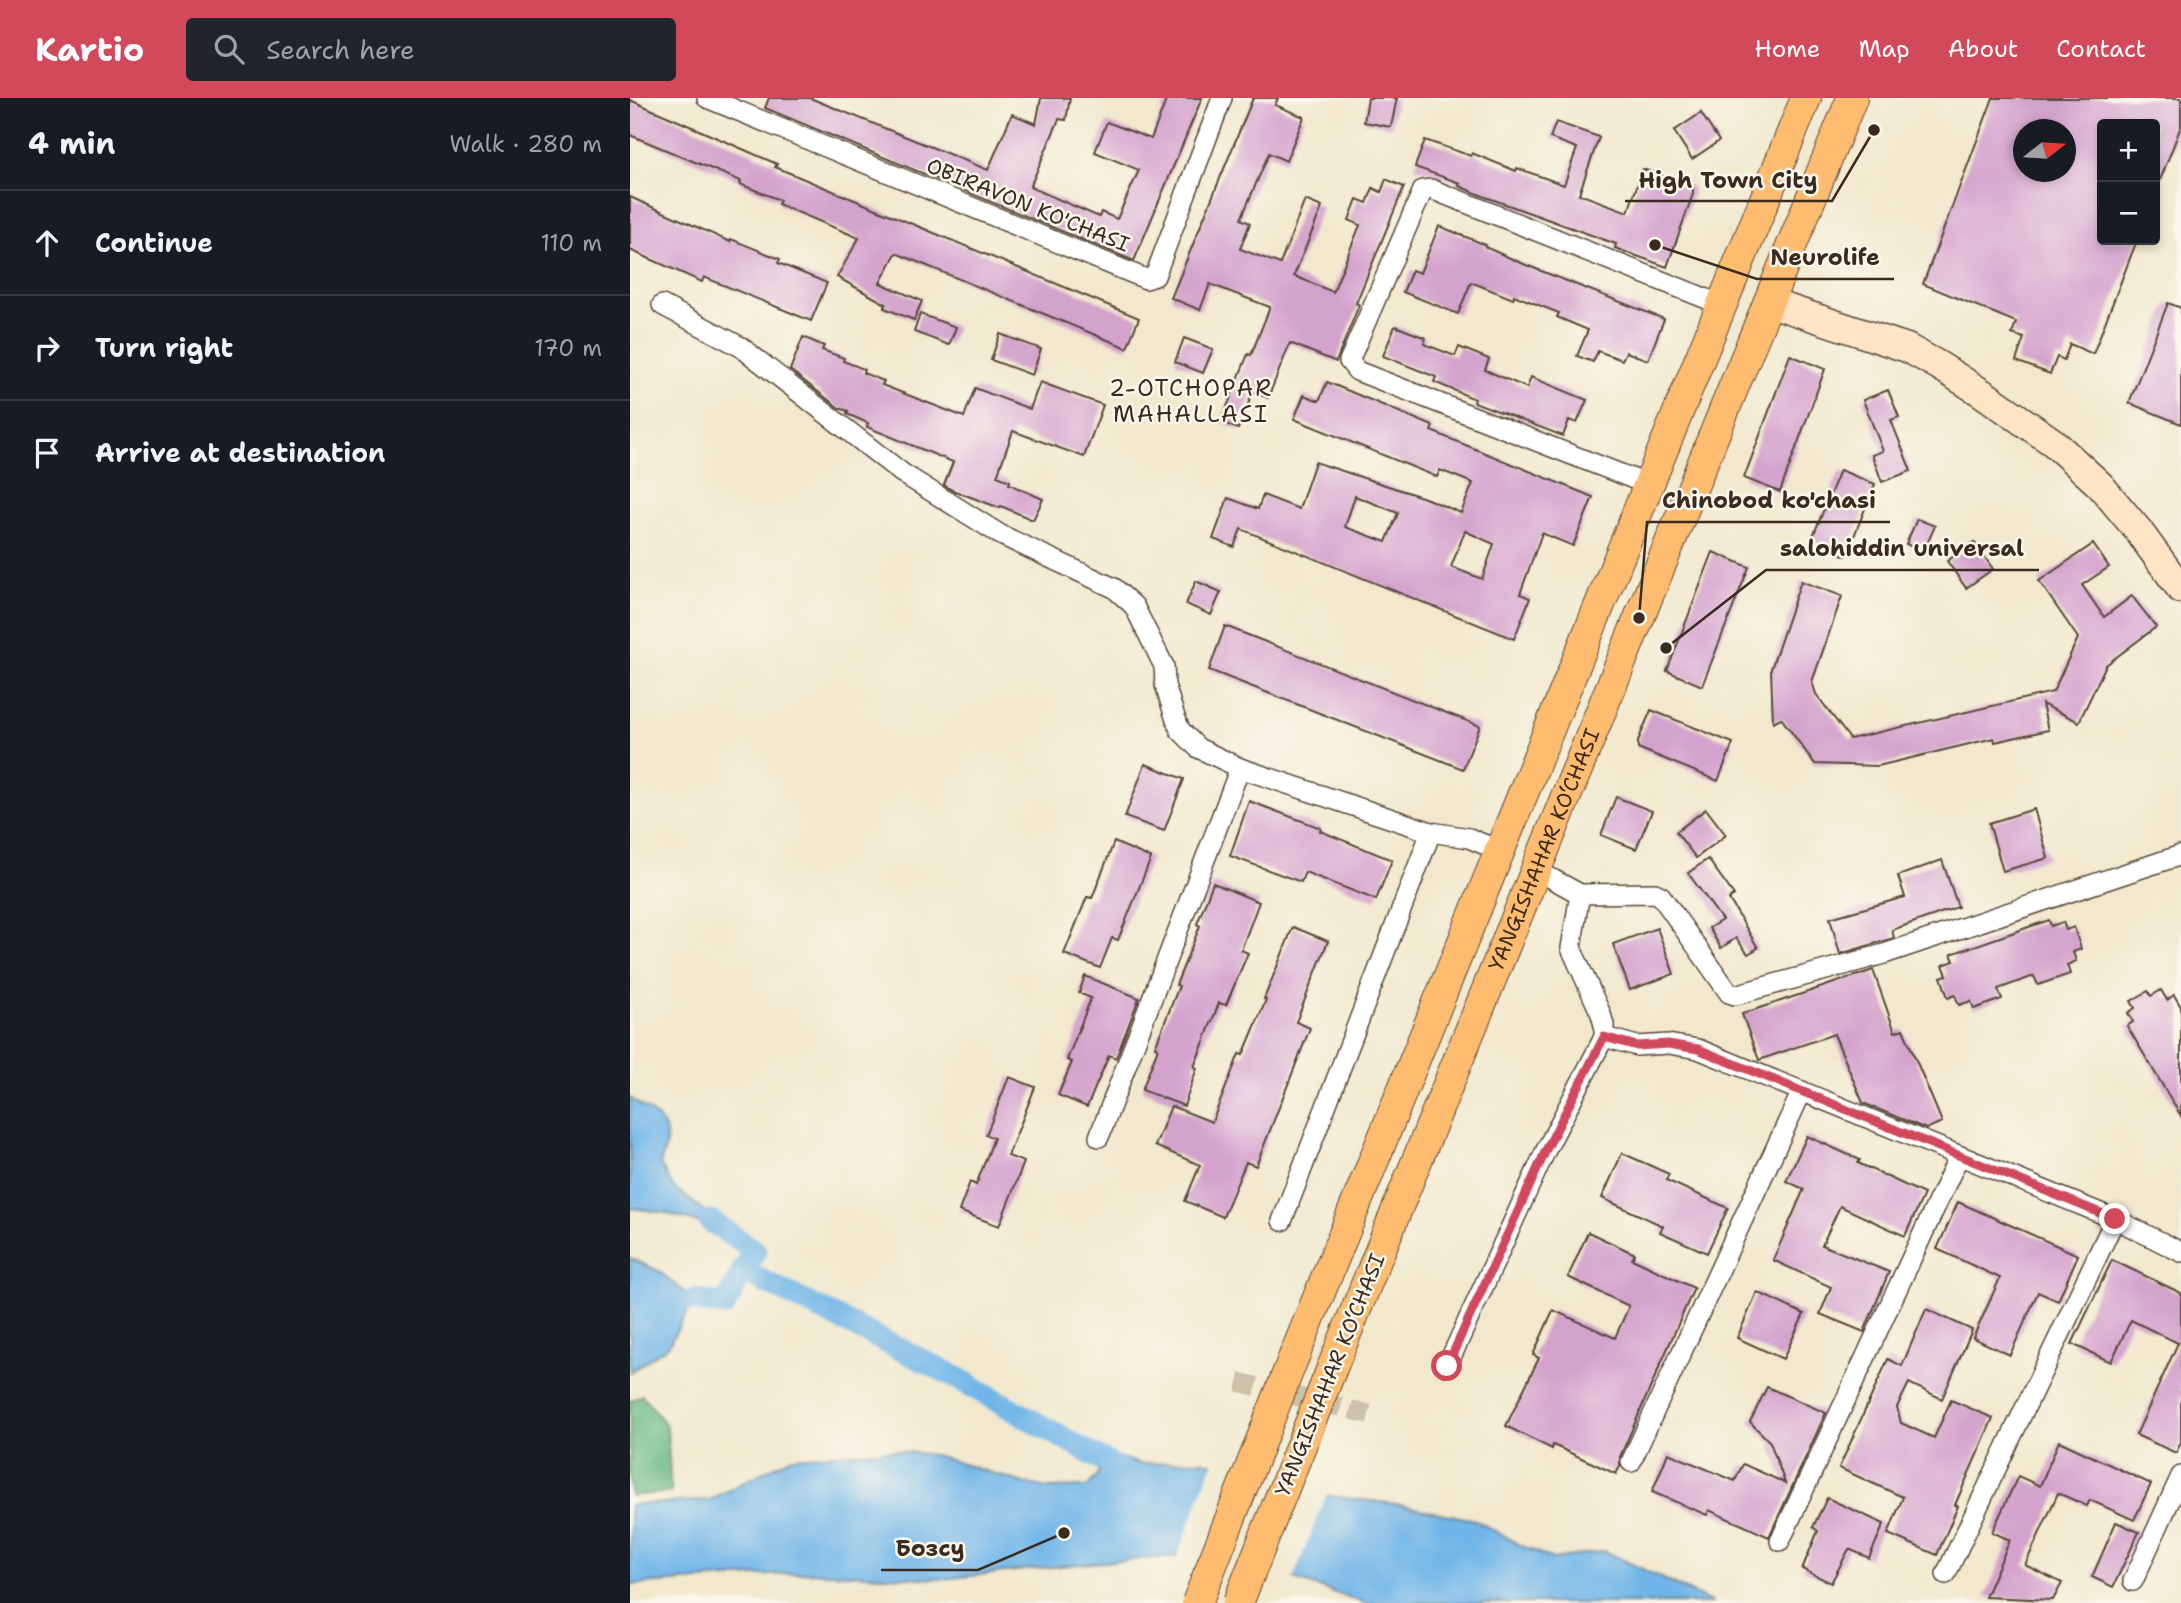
<!DOCTYPE html>
<meta charset="utf-8">
<style>
:root{--surface:#171b24;--page:#20242c;--text:#f1f3f6;--muted:#9ea1a6;--line:#363941;--accent:#d1495b}
body{margin:0;font-family:"Shantell Sans",sans-serif;background:var(--page);color:var(--text)}
.controls{position:absolute;right:21px;top:21px;display:grid;overflow:hidden;border-radius:7px;box-shadow:0 4px 10px #0003}
.controls button{width:63px;height:63px;display:grid;place-items:center;padding:0;border:0;border-bottom:2px solid var(--line);background:var(--surface);color:var(--text);font:35px sans-serif}
.compass{position:absolute;left:1383px;top:21px;width:63px;height:63px;border-radius:50%;background:var(--surface);box-shadow:0 4px 10px #0003;rotate:73deg}
.stop{position:absolute;width:21px;height:21px;margin:-16px;border:5px solid #d1495b;border-radius:50%;background:#fff}
.stop.end{background:#d1495b;border-color:#fff;box-shadow:0 2px 7px #0008}
.list{margin:0;padding:0;list-style:none}
h2{display:flex;justify-content:space-between;align-items:center;height:91px;margin:0;padding:0 28px;font-size:30px}
h2 small{font-size:23px;font-weight:400;color:var(--muted)}
.list li{display:grid;grid-template-columns:46px 1fr auto;gap:21px;align-items:center;box-sizing:border-box;height:105px;padding:0 28px;border-top:2px solid var(--line)}
.list b{display:block;font-size:26px;white-space:nowrap}
.list em{font-size:23px;font-style:normal;color:var(--muted)}
.icon{flex:none;width:38px;height:38px;fill:none;stroke:currentColor;stroke-width:2;stroke-linecap:round;stroke-linejoin:round}
.map{position:relative;flex:none;width:1551px;height:1505px;overflow:hidden}
header{display:flex;align-items:center;gap:42px;box-sizing:border-box;height:98px;padding:0 35px;background:var(--accent);color:#fff}
header strong{font-size:33px}
nav{display:flex;gap:38px;margin-inline-start:auto;font-size:24px}
.search{width:490px;height:63px;background:var(--page);display:flex;align-items:center;gap:18px;box-sizing:border-box;padding:0 24px;border-radius:7px;color:var(--muted);font-size:26px}
main{display:flex}
aside{flex:1;background:var(--surface)}
.map>svg:first-child{display:block}
.forest{fill:#68b884;stroke:#527151;stroke-width:2}
.water{fill:#71b6e8;stroke:#567083;stroke-width:2}
.pier{fill:#f1e8cd}
.lines{fill:none;stroke-linecap:round;stroke-linejoin:round}
.canal{stroke:#71b6e8;stroke-width:23}
.building{fill:#d4a3cd;fill-rule:evenodd}
.street-tunnel{stroke:#cdc2aa;stroke-width:19;stroke-dasharray:19 10;stroke-linecap:butt}
.street-casing{stroke:#564638;stroke-width:22}
.secondary-casing{stroke:#564638;stroke-width:31}
.primary-casing{stroke:#564638;stroke-width:32}
.street{stroke:#fff;stroke-width:19}
.secondary{stroke:#ffe4c6;stroke-width:28}
.primary{stroke:#febc70;stroke-width:30}
.primary-bridge-casing{stroke:#564638;stroke-width:32;stroke-linecap:butt}
.primary-bridge{stroke:#febc70;stroke-width:30}
.route{stroke:#d1495b;stroke-width:9}
.labels{text-anchor:middle;dominant-baseline:central;stroke-width:5;stroke-linejoin:round;paint-order:stroke}
.street-label{font-size:21px;fill:#3b2a1e;stroke:#fbf7ec}
.neighbourhood-label{font-size:23px;letter-spacing:2px;fill:#3b2a1e;stroke:#fbf7ec}
.leader{fill:none;stroke:#3b2a1e;stroke-width:2.5}
.callout-dot{fill:#3b2a1e;stroke:#fbf7ec;stroke-width:2.5}
.callout-label{font-size:23px;text-anchor:middle;font-weight:bold;fill:#3b2a1e;stroke:#fbf7ec;stroke-width:5;stroke-linejoin:round;paint-order:stroke}
</style>
<header>
<strong>Kartio</strong>
<div class="search"><svg class="icon" aria-label="search" viewBox="0 0 24 24"><circle cx="10" cy="10" r="6"/><path d="M15 15l6 6"/></svg>Search here</div>
<nav><a>Home</a><a>Map</a><a>About</a><a>Contact</a></nav>
</header>
<main>
<aside>
<h2>4 min<small>Walk · 280 m</small></h2>
<ul class="list">
<li><svg class="icon" aria-label="ahead" viewBox="0 0 24 24"><path d="M12 20V5M6 11l6-6 6 6"/></svg><div><b>Continue</b></div><em>110 m</em></li>
<li><svg class="icon" aria-label="right" viewBox="0 0 24 24"><path d="M7 20v-9h11M14 6l5 5-5 5"/></svg><div><b>Turn right</b></div><em>170 m</em></li>
<li><svg class="icon" aria-label="arrive" viewBox="0 0 24 24"><path d="M6 21V4h12l-3 4 3 4H6"/></svg><div><b>Arrive at destination</b></div></li>
</ul>
</aside>
<div class="map">
<svg width="1551" height="1505" viewBox="0 0 1551 1505">
<rect width="100%" height="100%" fill="#fbf7ec"/>
<filter id="ink" filterUnits="userSpaceOnUse"><feTurbulence type="fractalNoise" baseFrequency=".0143" numOctaves="2"/><feDisplacementMap in="SourceGraphic" scale="14" xChannelSelector="R" yChannelSelector="G"/><feConvolveMatrix kernelMatrix="1 2 1 2 8 2 1 2 1" color-interpolation-filters="sRGB"/></filter>
<filter id="wash" filterUnits="userSpaceOnUse"><feTurbulence type="fractalNoise" baseFrequency=".00686" numOctaves="4" result="noise"/><feDisplacementMap in="SourceGraphic" scale="28" xChannelSelector="R" yChannelSelector="G"/><feGaussianBlur stdDeviation="1.57" result="paint"/><feColorMatrix in="noise" values="0 0 0 0 0 0 0 0 0 0 0 0 0 0 0 0 0 1.4 0 .05"/><feComposite in="paint" operator="in"/></filter>
<g filter="url(#wash)">
<rect width="100%" height="100%" fill="#f1e8cd"/>
<!-- forest -->
<polygon class="forest" points="12,1297 37,1328 41,1394 0,1398 0,1303"/>
<!-- water -->
<g class="water">
<path d="M0,1000C31,1022 46,1025 30,1066L43,1089L73,1112L80,1123L72,1126L32,1114L0,1110Z"/>
<polygon points="0,1160 29,1173 64,1202 38,1248 0,1274"/>
<polygon points="261,1352 304,1357 394,1385 419,1390 457,1389 468,1377 468,1353 511,1366 572,1362 665,1394 766,1406 845,1422 892,1448 923,1461 975,1453 1083,1505 735,1505 587,1455 450,1466 312,1481 181,1474 0,1487 0,1407 80,1402 162,1359"/>
</g>
<!-- pier -->
<polygon class="pier" points="584,1362 666,1391 697,1395 662,1484 587,1458 546,1462"/>
<g class="lines">
<!-- canal -->
<g class="canal">
<polyline points="80,1123 125,1153 113,1173 320,1276 495,1375"/>
<polyline points="64,1202 95,1207 113,1173"/>
</g>
</g>
<g id="blocks">
<!-- building -->
<g class="building">
<polygon points="139,0 180,0 358,72 382,16 406,26 411,0 440,0 436,22 429,21 400,89 469,119 471,114 487,121 509,72 465,54 477,24 521,41 537,0 572,0 504,163 135,10"/>
<polygon points="623,0 648,0 645,7 674,19 656,63 639,55 611,121 620,125 610,151 650,166 675,102 692,109 664,178 703,194 730,127 719,122 727,101 737,105 743,90 751,94 756,81 774,89 726,205 729,207 706,264 660,245 638,300 623,294 608,331 591,324 618,256 621,257 640,209 580,186 570,212 541,200"/>
<polygon points="738,0 767,0 761,29 734,24"/>
<path d="M1363,0H1551V28L1526,93L1525,26H1472V142H1507L1463,256L1440,246L1434,262L1427,259L1420,276L1386,263L1394,240L1382,236L1386,224L1293,186ZM1394,32H1436V74H1394Z"/>
<polygon points="0,2 147,66 145,69 509,220 497,250 266,155 250,185 292,203 284,222 254,210 256,206 207,179 229,140 148,106 150,102 110,86 111,83 0,37"/>
<polygon points="1071,15 1089,43 1062,61 1044,33"/>
<polygon points="926,24 969,39 949,96 998,114 1013,71 1063,89 1063,96 1037,169 985,150 986,146 853,98 829,88 830,85 785,69 795,42 841,58 842,55 886,73 887,70 934,87 947,50 920,40"/>
<polygon points="0,99 100,144 101,141 150,161 148,165 197,185 181,223 74,179 72,184 0,152"/>
<polygon points="809,128 856,147 855,149 896,167 1034,221 1018,262 996,254 992,262 968,253 963,264 947,258 958,232 927,219 929,215 884,197 883,201 841,184 828,216 773,194 782,172 790,175"/>
<polygon points="1538,205 1551,210 1551,326 1499,305"/>
<polygon points="290,216 326,229 319,247 284,234"/>
<polygon points="765,228 796,240 794,246 825,258 829,249 859,261 855,272 897,290 901,279 957,302 947,325 939,322 933,338 844,304 845,301 804,284 806,279 753,258"/>
<polygon points="370,236 411,251 402,277 361,262"/>
<polygon points="173,239 194,248 192,252 214,260 213,263 234,271 233,275 254,283 252,287 334,319 345,290 400,311 410,284 473,307 454,359 383,333 367,378 380,383 379,386 413,401 403,422 371,408 370,410 322,392 314,387 323,364 237,329 238,325 217,316 218,313 209,310 160,272"/>
<polygon points="554,240 583,251 573,275 545,264"/>
<polygon points="1160,257 1195,271 1150,394 1114,380"/>
<path d="M697,284L803,328L801,333L963,399L943,448L912,435L890,496L900,500L884,541L611,431L604,449L583,441L598,400L628,411L633,397L669,411L685,364L795,400L831,415L843,385L810,372L807,379L664,321L674,297L689,303ZM725,398L768,415L756,444L715,429ZM835,433L864,446L852,481L821,469Z"/>
<polygon points="1258,292 1269,319 1261,322 1281,373 1252,384 1242,357 1253,353 1233,302"/>
<polygon points="1210,372 1245,386 1216,458 1181,443"/>
<polygon points="1287,421 1305,428 1294,453 1276,446"/>
<polygon points="1344,444 1363,471 1336,490 1317,463"/>
<polygon points="1463,446 1479,469 1452,487 1474,519 1502,498 1526,529 1476,567 1449,624 1412,606 1418,632 1365,644 1364,640 1248,668 1185,666 1151,620 1143,624 1141,571 1171,483 1212,498 1182,584 1186,596 1220,641 1423,594 1448,540 1409,483"/>
<polygon points="1083,454 1119,469 1072,588 1037,573"/>
<polygon points="566,483 591,494 581,517 556,506"/>
<polygon points="595,528 850,628 833,671 579,572"/>
<polygon points="1021,612 1103,645 1088,683 1008,650 1008,643"/>
<polygon points="515,666 554,681 534,733 495,719"/>
<polygon points="986,699 1022,713 1006,751 971,737"/>
<polygon points="619,703 691,730 690,733 762,762 746,802 675,774 671,784 600,758"/>
<polygon points="1076,711 1096,737 1066,760 1046,734"/>
<polygon points="1404,711 1418,760 1373,773 1359,725"/>
<polygon points="484,744 521,760 488,842 482,840 470,870 434,856 457,799 462,800"/>
<polygon points="1078,761 1104,797 1099,801 1128,850 1118,856 1106,840 1091,850 1079,830 1092,822 1058,775"/>
<polygon points="1312,762 1328,809 1262,832 1264,840 1210,856 1200,820 1275,799 1268,778"/>
<polygon points="583,785 629,804 611,852 618,855 596,907 589,905 564,969 567,970 554,1008 512,992 528,950 525,949 549,888 546,887 570,828 567,826"/>
<polygon points="1419,822 1421,828 1433,824 1436,832 1444,829 1451,851 1443,854 1446,863 1437,867 1440,876 1408,887 1404,878 1368,891 1372,901 1344,911 1341,903 1329,907 1325,897 1318,900 1311,879 1317,877 1313,867 1324,863 1321,856"/>
<polygon points="663,829 698,843 666,924 680,930 626,1068 616,1064 593,1119 555,1103 570,1067 525,1048 541,1008 582,1024 609,956 613,957 636,902 634,901"/>
<polygon points="1027,830 1044,876 1000,892 983,846"/>
<polygon points="1243,872 1265,934 1273,931 1312,1024 1296,1031 1233,1005 1204,936 1129,962 1112,916"/>
<polygon points="455,878 509,900 486,960 479,957 457,1009 428,997 442,964 437,962 461,900 449,895"/>
<polygon points="1531,892 1537,902 1544,897 1551,909 1551,1018 1497,928 1503,924 1498,915 1505,910 1501,903 1518,893 1521,898"/>
<polygon points="379,979 405,989 378,1058 394,1064 369,1128 329,1113 340,1084 346,1087 364,1040 356,1037"/>
<polygon points="1177,1038 1230,1062 1228,1065 1294,1096 1275,1138 1210,1108 1192,1147 1259,1174 1234,1234 1190,1216 1201,1189 1143,1162 1174,1091 1156,1083"/>
<polygon points="992,1055 1039,1076 1036,1082 1098,1110 1077,1155 1030,1134 1033,1128 972,1100"/>
<polygon points="1328,1104 1448,1157 1428,1203 1408,1194 1380,1257 1343,1240 1370,1180 1307,1151"/>
<polygon points="958,1134 1005,1156 1002,1161 1064,1190 990,1359 990,1368 986,1376 923,1347 922,1351 876,1328 909,1260 903,1257 923,1212 985,1240 999,1208 938,1179"/>
<polygon points="1482,1162 1551,1195 1551,1344 1546,1355 1506,1337 1548,1245 1501,1222 1481,1264 1442,1246"/>
<polygon points="1127,1194 1174,1216 1153,1261 1107,1240"/>
<polygon points="1296,1211 1342,1232 1312,1301 1279,1285 1267,1309 1271,1325 1304,1340 1321,1302 1363,1320 1325,1407 1328,1408 1307,1457 1258,1436 1273,1399 1209,1370 1258,1261 1272,1268"/>
<polygon points="1137,1289 1196,1315 1139,1439 1079,1412 1077,1417 1022,1394 1038,1355 1105,1383 1113,1366 1155,1385 1140,1344 1120,1324"/>
<polygon points="1429,1343 1521,1386 1504,1422 1460,1402 1457,1408 1428,1395 1395,1467 1432,1485 1423,1502 1355,1499 1380,1442 1362,1434 1388,1378 1410,1388"/>
<polygon points="1197,1400 1254,1426 1239,1460 1219,1451 1201,1485 1172,1471 1188,1433 1183,1429"/>
<polygon points="1486,1424 1509,1434 1483,1489 1462,1479"/>
</g>
</g>
</g>
<g filter="url(#ink)">
<use href="#blocks" fill-opacity="0" stroke="#564638" stroke-width="2"/>
<g class="lines">
<!-- street-tunnel -->
<polyline class="street-tunnel" points="608,1284 746,1318"/>
<defs>
<g id="street">
<polyline points="77,0 516,181 525,178 592,0"/>
<polyline points="32,207 111,249 272,375 371,437 484,490 504,508 534,568 535,587 545,619 550,632 568,650 610,670 801,734 839,740 870,753"/>
<polyline points="1019,387 727,273 719,263 793,92 801,91 1092,207"/>
<polyline points="906,772 950,796 1025,795 1031,798 1099,895 1105,897 1254,856 1551,757"/>
<polyline points="950,796 941,850 971,916 974,927 974,939 1007,948 1038,946 1068,951 1485,1121 1551,1154"/>
<polyline points="469,1039 610,670"/>
<polyline points="652,1123 801,734"/>
<polyline points="817,1268 916,1052 974,939"/>
<polyline points="1001,1364 1172,993"/>
<polyline points="1150,1443 1329,1058"/>
<polyline points="1316,1476 1485,1121"/>
<polyline points="1503,1483 1551,1378"/>
</g>
<polyline id="secondary" points="1138,204 1277,250 1308,267 1352,295 1424,345 1470,387 1507,431 1551,491"/>
<g id="primary">
<polyline points="665,1256 1176,0"/>
<path id="s1" d="M702,1270L1222,0"/>
</g>
</defs>
<!-- street casing -->
<use href="#street" class="street-casing"/>
<!-- secondary casing -->
<use href="#secondary" class="secondary-casing"/>
<!-- primary casing -->
<use href="#primary" class="primary-casing"/>
<!-- street -->
<use href="#street" class="street"/>
<!-- secondary -->
<use href="#secondary" class="secondary"/>
<!-- primary -->
<use href="#primary" class="primary"/>
<defs>
<g id="primary-bridge">
<polyline points="567,1505 665,1256"/>
<polyline points="608,1505 702,1270"/>
</g>
</defs>
<!-- primary-bridge casing -->
<use href="#primary-bridge" class="primary-bridge-casing"/>
<!-- primary-bridge -->
<use href="#primary-bridge" class="primary-bridge"/>
</g>
</g>
<g class="lines" filter="url(#ink)">
<!-- route -->
<polyline class="route" points="817,1268 916,1052 974,939 1007,948 1038,946 1068,951 1485,1121"/>
</g>
<g class="labels">
<!-- street labels -->
<g class="street-label">
<text transform="translate(398 107) rotate(22)">OBIRAVON KO'CHASI</text>
<text stroke="none"><textPath href="#s1" startOffset="560">YANGISHAHAR KO‘CHASI</textPath></text>
<text transform="translate(700 1277) rotate(-68)">YANGISHAHAR KO‘CHASI</text>
</g>
<!-- neighbourhood labels -->
<g class="neighbourhood-label">
<text x="561" y="290">2-OTCHOPAR<tspan x="561" dy="26">MAHALLASI</tspan></text>
</g>
</g>
<!-- callouts -->
<path class="leader" d="M1244 32L1202 103H995M1025 147L1127 181H1264M1009 520L1017 424H1260M1036 550L1136 472H1409M434 1435L348 1472H251"/>
<g class="callout-dot">
<circle cx="1244" cy="32" r="7"/>
<circle cx="1025" cy="147" r="7"/>
<circle cx="1009" cy="520" r="7"/>
<circle cx="1036" cy="550" r="7"/>
<circle cx="434" cy="1435" r="7"/>
</g>
<g class="callout-label">
<text x="1098" y="90">High Town City</text>
<text x="1195" y="167">Neurolife</text>
<text x="1139" y="410">Chinobod ko'chasi</text>
<text x="1272" y="458">salohiddin universal</text>
<text x="300" y="1458">Бозсу</text>
</g>
</svg>
<div class="controls">
<button>+</button>
<button>−</button>
</div>
<svg class="compass" viewBox="-18 -18 36 36"><path d="M0-13l5 13h-10z" fill="#e53935"/><path d="M0 13l5-13h-10z" fill="#9ea1a6"/></svg>
<div class="stop" style="left:817px;top:1268px"></div>
<div class="stop end" style="left:1485px;top:1121px"></div>
</div>
</main>
